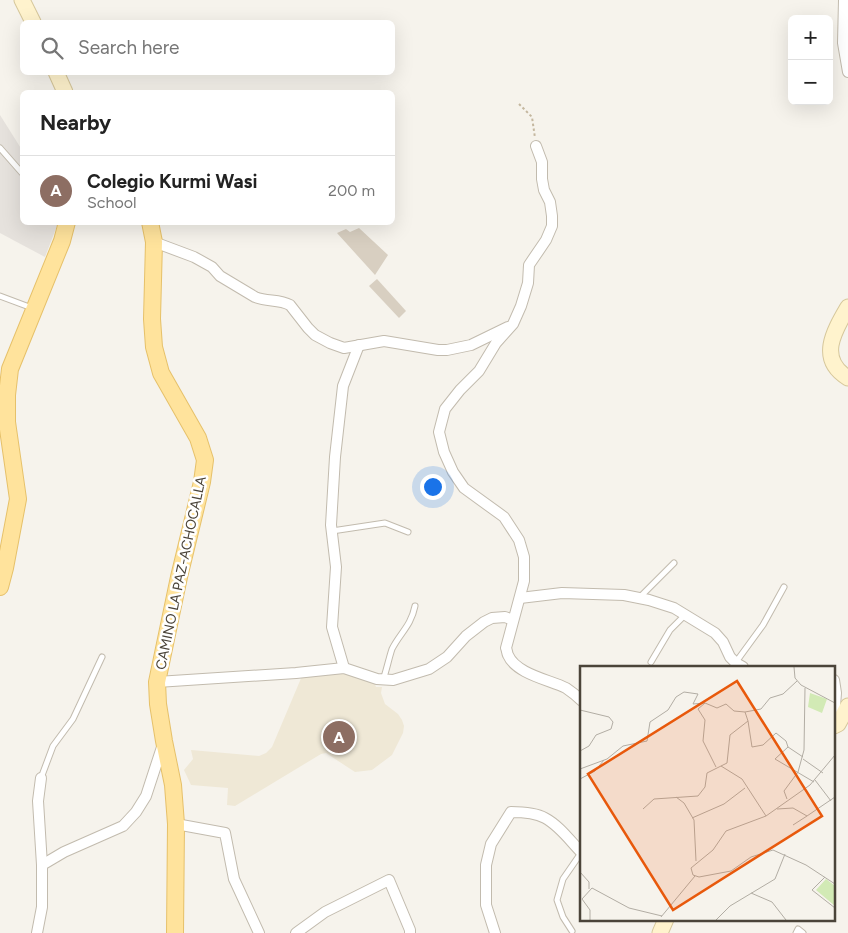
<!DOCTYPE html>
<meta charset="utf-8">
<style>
:root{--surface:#fff;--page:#f6f6f6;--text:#222;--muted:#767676;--line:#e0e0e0;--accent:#fc3f1d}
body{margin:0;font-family:Figtree,sans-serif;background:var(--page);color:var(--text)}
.controls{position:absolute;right:15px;top:15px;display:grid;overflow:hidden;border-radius:8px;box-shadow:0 5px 20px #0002}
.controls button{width:45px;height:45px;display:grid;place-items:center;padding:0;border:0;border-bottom:1px solid var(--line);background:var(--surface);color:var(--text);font:25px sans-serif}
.you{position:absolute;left:432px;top:486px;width:18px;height:18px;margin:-12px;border:4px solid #fff;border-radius:50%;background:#1a73e8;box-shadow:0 0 0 8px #1a73e833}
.badge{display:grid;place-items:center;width:32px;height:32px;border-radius:50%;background:var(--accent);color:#fff;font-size:16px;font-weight:700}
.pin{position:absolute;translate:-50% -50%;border:2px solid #fff;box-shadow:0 1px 5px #0006}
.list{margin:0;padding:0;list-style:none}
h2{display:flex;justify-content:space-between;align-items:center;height:65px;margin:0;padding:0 20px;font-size:21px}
h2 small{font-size:16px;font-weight:400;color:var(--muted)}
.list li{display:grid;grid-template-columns:32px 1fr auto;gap:15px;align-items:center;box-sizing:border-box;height:70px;padding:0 20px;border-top:1px solid var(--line)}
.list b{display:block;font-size:19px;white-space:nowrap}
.list p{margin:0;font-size:16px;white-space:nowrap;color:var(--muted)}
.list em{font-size:16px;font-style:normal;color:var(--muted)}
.icon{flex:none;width:28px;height:28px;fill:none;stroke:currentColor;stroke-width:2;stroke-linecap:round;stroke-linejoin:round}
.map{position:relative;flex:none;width:848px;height:933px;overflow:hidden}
.search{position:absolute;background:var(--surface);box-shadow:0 5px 20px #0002;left:20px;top:20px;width:375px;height:55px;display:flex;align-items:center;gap:12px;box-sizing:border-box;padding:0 18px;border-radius:8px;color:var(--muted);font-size:19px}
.panel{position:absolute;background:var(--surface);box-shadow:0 5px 20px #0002;left:20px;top:90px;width:375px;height:135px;border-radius:8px}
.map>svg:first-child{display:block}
.industrial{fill:#e6e2dd}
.education{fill:#efe8d6}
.building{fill:#d8cfc1}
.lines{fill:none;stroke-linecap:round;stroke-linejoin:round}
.lane-casing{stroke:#c2bbae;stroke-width:7}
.street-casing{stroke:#c2bbae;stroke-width:12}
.secondary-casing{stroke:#d6c79b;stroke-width:17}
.primary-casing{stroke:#e6c16a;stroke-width:18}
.path{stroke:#c4b79f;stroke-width:2;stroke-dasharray:2.5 2.5;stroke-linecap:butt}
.lane{stroke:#fff;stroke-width:5}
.street{stroke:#fff;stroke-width:10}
.secondary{stroke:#fff3cd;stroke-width:15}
.primary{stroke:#ffe39c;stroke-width:16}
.labels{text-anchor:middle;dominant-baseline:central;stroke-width:5;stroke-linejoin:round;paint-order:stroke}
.street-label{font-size:14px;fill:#4b4439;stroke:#fff}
.inset-road{fill:none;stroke:#b2ada4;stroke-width:1}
.view{fill:#e8590c;fill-opacity:0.15;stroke:#e8590c;stroke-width:2.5}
.inset-edge{fill:none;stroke:#4b4439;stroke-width:2.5}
</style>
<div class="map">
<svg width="848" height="933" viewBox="0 0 848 933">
<rect width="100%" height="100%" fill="#f6f3ec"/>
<!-- industrial -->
<polygon class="industrial" points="0,115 22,150 22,222 58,223 45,257 0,233"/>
<!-- education -->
<polygon class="education" points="343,672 374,682 376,687 382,687 381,693 385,704 398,714 402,720 404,726 403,733 392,755 372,770 355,772 326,753 321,754 235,806 227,805 228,788 191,785 184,770 193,759 191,750 259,756 266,753 272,747 302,676"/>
<!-- building -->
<g class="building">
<polygon points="359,228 388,255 375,275 337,233 346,229 350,232"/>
<polygon points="377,279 406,311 399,318 369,286"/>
</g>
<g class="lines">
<defs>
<g id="lane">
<polyline points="0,148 22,173"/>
<polyline points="0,296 32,308"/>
<polyline points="332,531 385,523 408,532"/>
<polyline points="639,598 674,563"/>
<polyline points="651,662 670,630 685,615"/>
<polyline points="736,662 763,625 784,587"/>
<path d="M381,679L384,677C387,668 389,658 392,649C400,633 411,626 415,606"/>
<polyline points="41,778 53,746 73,719 102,657"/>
<polyline points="572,931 563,917 557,900 563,879 581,853"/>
<polyline points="796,933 798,929 803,933"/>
</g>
<g id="street">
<polyline points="844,0 843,43 848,72"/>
<path d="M536,146L542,162V179L544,190L550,202L552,216V226L546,240L529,265L528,283L521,306L513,324L496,343L479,371L460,390L445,409L439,432L444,452L453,472L464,488L504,517L519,540L524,557V581L506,648C507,650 507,653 508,655C516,674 550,680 566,688C572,692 577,696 582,701"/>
<path d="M154,242L194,257L212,267L220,276L255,297C267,302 279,299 290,305L308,328L315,335L330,343L344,348L384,341L438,350H447L471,345L508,327"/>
<polyline points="520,598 562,593 624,595 649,600 674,608 715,633 723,642 730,657 736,663 743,667"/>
<polyline points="344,668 332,627 336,567 331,525 335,457 343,386 359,345"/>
<polyline points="834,680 836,693 834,718 838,724"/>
<polyline points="157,682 296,673 344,668 377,679 393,680 429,669 447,657 466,636 484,622 492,618 505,617 513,620"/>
<polyline points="41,778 38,801 42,865"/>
<polyline points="176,824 225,833 234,879 259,933"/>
<polyline points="37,933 42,907 42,865 64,852 123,826 136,812 146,796 163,744"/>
<polyline points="296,933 325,912 389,880 410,930 410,933"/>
<path d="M495,933L486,905V865L491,844L511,812C521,812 536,813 545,818C560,826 571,842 582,853"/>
</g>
<g id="secondary">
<polyline points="22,0 33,22"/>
<polyline points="56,72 65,92"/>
<path d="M848,307C834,331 817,359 848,378"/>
<polyline points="834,726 838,724 848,706"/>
<polyline points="660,933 666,919"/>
</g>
<g id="primary">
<polyline points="150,222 154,242 152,319 154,347 161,373 198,438 205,460 202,482 179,577 157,682 158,704 164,741 173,785 176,824 175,933"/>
<polyline points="0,587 5,568 18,499 7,422 7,395 10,369 62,241 67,222"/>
</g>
</defs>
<!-- lane casing -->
<use href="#lane" class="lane-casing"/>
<!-- street casing -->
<use href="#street" class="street-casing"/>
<!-- secondary casing -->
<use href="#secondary" class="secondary-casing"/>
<!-- primary casing -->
<use href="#primary" class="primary-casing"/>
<!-- path -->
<polyline class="path" points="519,104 532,117 535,138"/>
<!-- lane -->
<use href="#lane" class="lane"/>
<!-- street -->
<use href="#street" class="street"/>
<!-- secondary -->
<use href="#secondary" class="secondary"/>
<!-- primary -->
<use href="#primary" class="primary"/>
</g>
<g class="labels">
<!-- street labels -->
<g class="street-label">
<text transform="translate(181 573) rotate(-78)">CAMINO LA PAZ-ACHOCALLA</text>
</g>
</g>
<!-- overview -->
<g transform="translate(580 666)">
<rect width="255" height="255" fill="#f6f3ec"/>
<path d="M230,27L247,33L242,47L228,41ZM246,213L255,220V240L236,224Z" fill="#d2eab5"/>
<path class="inset-road" d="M214,1L215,12L221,19L255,37M125,37L118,43L125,54L123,75L136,101M0,44L29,51L33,56L31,63L16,69L9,80L0,85M168,55L172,81L183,79L196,67L206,75L208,81L223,91M208,81L195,93L234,116M255,89L230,119L186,150L146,165L133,184L111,202L113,209L119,211L151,205L171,191L193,184L226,199L255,218M223,93L243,107M141,100L162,113L186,150M0,103L27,93L43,80L67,75L70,56L88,44L96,31L104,26L118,28L113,38L125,37L137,42L146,38L154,45L165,46L181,43L190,32L203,28L217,15M0,113L15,105L24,94M235,114L251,135M96,131L104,137L114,154L116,195M207,133L204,125L218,106L224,84L225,22M63,143L74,133L118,130L125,121L127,107L147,97L150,69L168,55L165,46M197,143L213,142L227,150L255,131M112,152L144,138L165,122M213,159L227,150M0,206L9,216V223M245,211L232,224L255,242M171,227L192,236L206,254M81,251L115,210M10,254V244L2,233L12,222L49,242L82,250M136,254L150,240L195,213L205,188"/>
<path class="view" d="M157,15L242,150L93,244L8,108Z"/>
<rect width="255" height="255" class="inset-edge"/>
</g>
</svg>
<div class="controls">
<button>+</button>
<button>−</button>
</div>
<div class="you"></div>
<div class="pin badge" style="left:339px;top:737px;background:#8d6e63">A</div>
<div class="search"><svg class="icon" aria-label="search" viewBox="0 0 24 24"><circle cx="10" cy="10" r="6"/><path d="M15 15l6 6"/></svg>Search here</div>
<section class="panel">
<h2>Nearby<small></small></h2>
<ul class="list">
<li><span class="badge" style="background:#8d6e63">A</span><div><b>Colegio Kurmi Wasi</b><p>School</p></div><em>200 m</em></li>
</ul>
</section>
</div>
